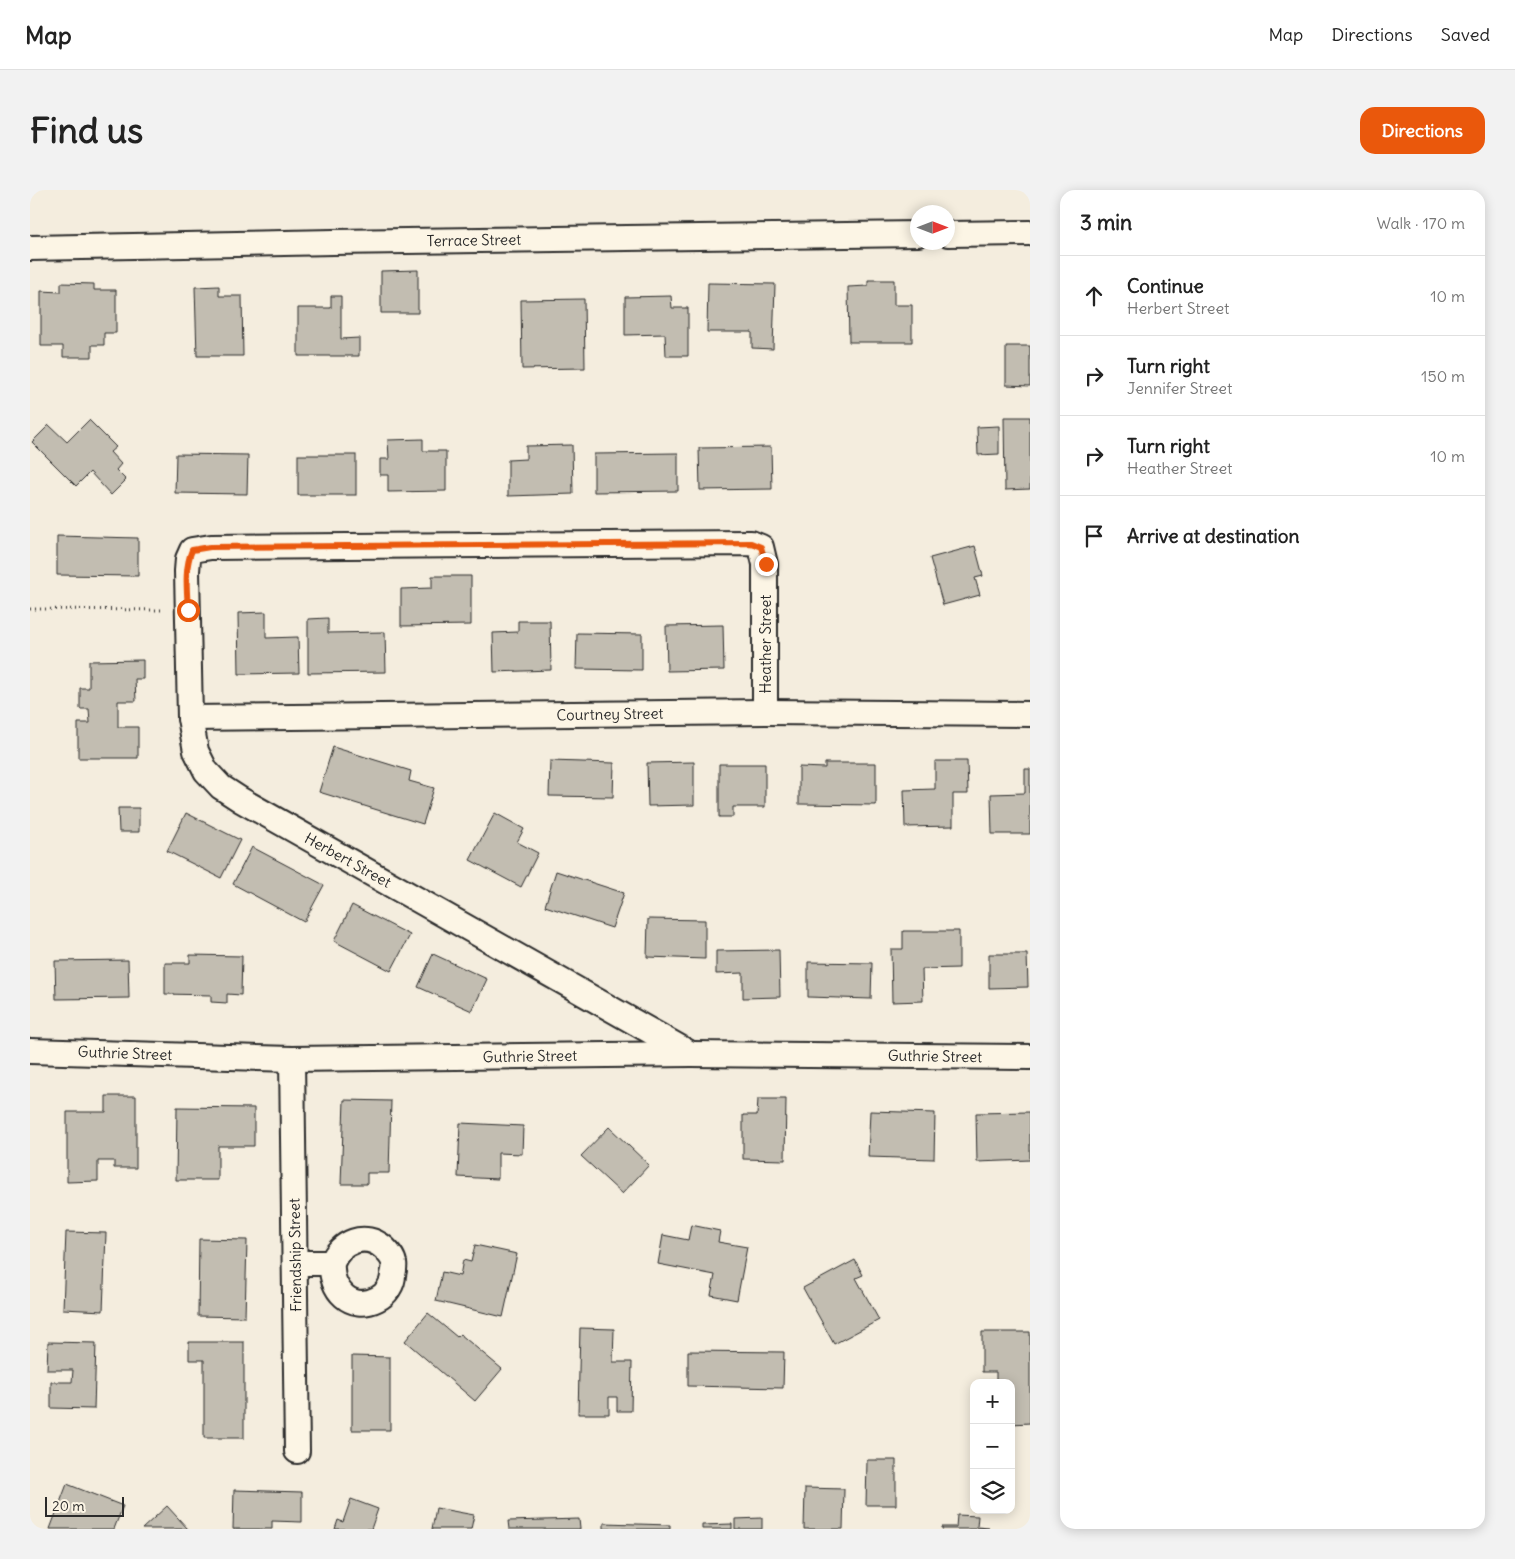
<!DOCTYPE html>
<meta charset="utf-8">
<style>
:root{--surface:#fff;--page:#f2f2f2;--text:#222;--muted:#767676;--line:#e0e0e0;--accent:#ea580c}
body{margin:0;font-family:Delius,sans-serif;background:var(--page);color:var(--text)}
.controls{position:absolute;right:15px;bottom:15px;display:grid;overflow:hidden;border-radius:10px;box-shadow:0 2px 12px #0003}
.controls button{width:45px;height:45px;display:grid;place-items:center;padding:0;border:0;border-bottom:1px solid var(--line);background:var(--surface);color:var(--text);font:25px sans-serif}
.compass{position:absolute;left:880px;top:15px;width:45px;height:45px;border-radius:50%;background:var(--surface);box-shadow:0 2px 12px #0003;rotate:90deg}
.scale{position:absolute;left:15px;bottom:12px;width:79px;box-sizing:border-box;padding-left:5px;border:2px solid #2b2b2b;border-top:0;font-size:14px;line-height:18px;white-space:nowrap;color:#2b2b2b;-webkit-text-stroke:4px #fcf5e5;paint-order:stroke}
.stop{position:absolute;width:15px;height:15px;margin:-11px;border:4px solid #ea580c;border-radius:50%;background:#fff}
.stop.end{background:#ea580c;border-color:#fff;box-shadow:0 1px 5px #0008}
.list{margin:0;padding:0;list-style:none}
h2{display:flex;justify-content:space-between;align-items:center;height:65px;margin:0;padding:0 20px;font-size:21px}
h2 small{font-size:16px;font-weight:400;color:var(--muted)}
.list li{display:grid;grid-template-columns:32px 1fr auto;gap:15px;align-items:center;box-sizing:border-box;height:80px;padding:0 20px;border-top:1px solid var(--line)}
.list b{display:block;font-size:19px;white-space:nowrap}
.list p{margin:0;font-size:16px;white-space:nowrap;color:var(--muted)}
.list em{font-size:16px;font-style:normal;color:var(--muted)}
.icon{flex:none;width:28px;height:28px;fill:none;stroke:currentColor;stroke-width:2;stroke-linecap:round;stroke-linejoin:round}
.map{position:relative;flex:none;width:1000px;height:1339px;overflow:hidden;border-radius:15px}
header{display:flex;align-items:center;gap:30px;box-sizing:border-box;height:70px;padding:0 25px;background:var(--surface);border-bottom:1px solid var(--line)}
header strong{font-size:24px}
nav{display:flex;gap:28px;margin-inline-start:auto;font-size:18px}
.intro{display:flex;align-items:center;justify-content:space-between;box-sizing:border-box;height:120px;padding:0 30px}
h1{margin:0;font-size:35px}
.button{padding:12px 22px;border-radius:15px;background:var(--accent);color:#fff;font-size:18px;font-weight:700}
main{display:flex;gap:30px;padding:0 30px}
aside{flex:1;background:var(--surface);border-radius:15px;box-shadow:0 2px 12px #0003}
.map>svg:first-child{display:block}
.building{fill:#c2bdb1;stroke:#2b2b2b}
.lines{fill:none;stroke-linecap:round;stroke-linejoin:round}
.minor-casing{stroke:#2b2b2b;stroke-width:28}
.path{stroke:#2b2b2b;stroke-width:3;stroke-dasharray:1 4;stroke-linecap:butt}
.minor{stroke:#fcf5e5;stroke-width:24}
.route{stroke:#ea580c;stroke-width:6}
.labels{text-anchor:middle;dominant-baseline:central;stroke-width:4;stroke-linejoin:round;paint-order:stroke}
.street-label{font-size:15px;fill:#2b2b2b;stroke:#fcf5e5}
</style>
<header>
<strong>Map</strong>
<nav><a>Map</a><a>Directions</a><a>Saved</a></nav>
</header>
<div class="intro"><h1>Find us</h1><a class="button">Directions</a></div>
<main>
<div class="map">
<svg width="1000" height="1339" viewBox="0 0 1000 1339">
<rect width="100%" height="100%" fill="#f4edde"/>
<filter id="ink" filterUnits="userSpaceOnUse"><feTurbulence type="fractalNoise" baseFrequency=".02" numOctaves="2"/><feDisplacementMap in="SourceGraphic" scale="10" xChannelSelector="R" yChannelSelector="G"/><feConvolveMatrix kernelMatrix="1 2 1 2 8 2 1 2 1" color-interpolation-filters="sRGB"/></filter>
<g filter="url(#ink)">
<!-- building -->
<g class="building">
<polygon points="388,80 388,123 351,123 351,81"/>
<polygon points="838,90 864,90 864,115 882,115 882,152 819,152 818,97 838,96"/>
<polygon points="31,93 64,94 64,100 86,100 86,143 74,143 74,155 62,155 62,167 33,167 33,156 11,156 11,101 31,102"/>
<polygon points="678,93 745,94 743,159 722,158 722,142 677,142"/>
<polygon points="189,96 189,106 212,106 213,166 167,166 165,97"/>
<polygon points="301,106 311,106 311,149 329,148 329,166 268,166 268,118 301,118"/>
<polygon points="641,106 642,118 658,118 658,166 636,166 635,144 595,145 595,107"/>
<polygon points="554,109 555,178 492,179 491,110"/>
<polygon points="976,156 1000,156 1000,196 976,195"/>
<polygon points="974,227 1000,227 1000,299 975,300"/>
<polygon points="59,230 86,257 80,262 91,274 86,280 96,290 81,305 60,282 46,296 2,252 19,235 37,252"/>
<polygon points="969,236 969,264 948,265 947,237"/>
<polygon points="393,249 393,261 416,261 416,301 358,302 358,285 350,285 350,269 359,269 358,250"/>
<polygon points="542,255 543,304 478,306 478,270 496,269 496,256"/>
<polygon points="741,257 742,299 670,300 669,258"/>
<polygon points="648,263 648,301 564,302 564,264"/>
<polygon points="146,264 218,265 217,304 145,303"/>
<rect x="268" y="265" width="58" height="40"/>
<polygon points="27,346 108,348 108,386 27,385"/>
<polygon points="945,356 953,386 945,388 950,405 913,415 900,368"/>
<polygon points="402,386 441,386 441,435 371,436 371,399 402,398"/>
<polygon points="236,422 236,448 268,447 269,483 209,484 208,423"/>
<polygon points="298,428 298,443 355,442 356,482 278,483 278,429"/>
<polygon points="488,431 520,431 521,480 464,482 463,443 488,442"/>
<polygon points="693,435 694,480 637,481 636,436"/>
<polygon points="547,443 612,444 612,480 546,479"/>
<polygon points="113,470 113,489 105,489 106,511 88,511 88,537 108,537 108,568 48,568 48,533 60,533 59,519 50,519 50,498 59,498 59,471"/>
<polygon points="303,557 381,581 379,591 404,598 393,634 289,602"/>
<polygon points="520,571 584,573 583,607 519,606"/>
<polygon points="905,571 937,571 938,604 923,604 923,636 875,637 874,600 905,599"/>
<polygon points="664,572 664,615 618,616 617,573"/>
<polygon points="795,573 846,573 846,615 769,614 769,577 795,578"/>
<polygon points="689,574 735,574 735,617 703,617 703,627 689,627"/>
<polygon points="995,579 1000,579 1000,644 962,644 961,604 995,603"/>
<polygon points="88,618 109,618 109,642 89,642"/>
<polygon points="156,623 210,650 191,688 137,661"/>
<polygon points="465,623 494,639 487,652 508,663 491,697 440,670"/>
<polygon points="222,657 294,695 274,732 203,694"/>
<polygon points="526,681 594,703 582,738 515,716"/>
<polygon points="322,715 380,745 361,781 304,751"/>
<polygon points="618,729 675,730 675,769 617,767"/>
<polygon points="873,741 929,741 929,778 892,779 893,811 862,812 861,759 873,759"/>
<polygon points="749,760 750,807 713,808 713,783 686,784 686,761"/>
<polygon points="403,764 457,789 442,821 388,797"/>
<polygon points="959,764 997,764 998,797 959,798"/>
<polygon points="160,765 212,766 211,805 197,804 197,813 181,812 181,805 135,804 135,773 160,773"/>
<polygon points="98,770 99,808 26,809 25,771"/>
<polygon points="778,772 842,773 841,809 778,807"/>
<polygon points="76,906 106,906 106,978 84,978 84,971 68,971 68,991 37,992 37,922 76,922"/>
<polygon points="728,909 756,909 755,970 713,969 713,925 727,925"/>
<polygon points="314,910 361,911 359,983 337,983 337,994 311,994"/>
<polygon points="147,917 224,918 224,956 188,956 188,990 146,990"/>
<polygon points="840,921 905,923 904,969 838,967"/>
<polygon points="1000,922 1000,970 947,972 946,923"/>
<polygon points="430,933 493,936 492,964 468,963 468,989 428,987"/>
<polygon points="579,937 619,975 592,1004 551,966"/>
<polygon points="661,1035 690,1041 688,1052 717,1057 707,1110 681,1105 685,1085 628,1074 633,1045 658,1050"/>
<polygon points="36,1042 76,1043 73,1121 33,1119"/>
<polygon points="169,1049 217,1050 215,1127 168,1126"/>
<polygon points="445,1055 487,1064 473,1127 406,1111 412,1082 430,1086 433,1070 441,1072"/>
<polygon points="825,1070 833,1085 826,1088 849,1130 804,1154 773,1098"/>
<polygon points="398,1123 427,1147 430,1144 472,1179 445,1211 375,1151"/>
<polygon points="550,1138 584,1139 583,1172 602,1172 601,1221 587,1221 587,1207 579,1207 579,1224 548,1224"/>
<polygon points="952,1142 1000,1142 1000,1233 981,1234 981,1193 966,1193 966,1182 952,1182"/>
<polygon points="18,1152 66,1153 64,1219 21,1218 21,1192 42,1192 43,1180 17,1180"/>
<polygon points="159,1152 214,1152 214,1248 174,1248 174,1170 159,1170"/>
<polygon points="658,1161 754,1162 753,1198 658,1196"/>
<polygon points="322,1166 360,1167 360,1240 322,1240"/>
<polygon points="837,1270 866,1270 866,1315 836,1315"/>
<polygon points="37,1294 93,1316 84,1339 20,1339"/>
<polygon points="775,1298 814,1299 813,1339 774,1339"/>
<polygon points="204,1300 272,1302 272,1332 242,1331 242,1339 203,1339"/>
<polygon points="321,1309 348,1319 341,1339 305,1339 308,1330 313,1332"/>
<polygon points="137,1316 158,1339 112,1339"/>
<polygon points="406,1318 444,1325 441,1339 402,1339"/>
<polygon points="927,1325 948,1326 947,1337 959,1338 958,1339 912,1339 912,1337 926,1337"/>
<polygon points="732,1328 732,1339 705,1339 705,1329"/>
<polygon points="549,1329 550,1339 479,1339 478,1331"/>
<polygon points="574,1333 640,1335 640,1339 574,1339"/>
<polygon points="702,1334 702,1339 672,1339 672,1335"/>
</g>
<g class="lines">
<defs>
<g id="minor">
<polyline points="918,44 1000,43"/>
<polyline points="0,58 303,52 888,44"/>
<polyline points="160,528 735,522 1000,524"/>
<polyline points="0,861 262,869 661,864 1000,867"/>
<polyline points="661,864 211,610 191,597 176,581 166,561 160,528 157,381 158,369 162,360 181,357 721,353 731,357 735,374 735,522"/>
<polyline points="262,869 267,1261"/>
<path d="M265,1073H302C310,1052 335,1041 354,1058C358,1062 363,1067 364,1073C365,1077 364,1081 363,1085C363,1094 356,1105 347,1109C321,1122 300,1100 302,1073"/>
</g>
</defs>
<!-- minor casing -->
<use href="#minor" class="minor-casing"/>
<!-- path -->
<polyline class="path" points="0,419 134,420"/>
<!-- minor -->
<use href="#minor" class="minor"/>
</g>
</g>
<g class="lines" filter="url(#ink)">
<!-- route -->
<path class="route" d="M158,420C157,400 154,379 162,360L180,357L721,353L731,357L736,374"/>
</g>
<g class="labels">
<!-- street labels -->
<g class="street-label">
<text transform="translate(444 50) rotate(-1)">Terrace Street</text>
<text transform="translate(735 454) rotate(-90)">Heather Street</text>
<text transform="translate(580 524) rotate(-1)">Courtney Street</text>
<text transform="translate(318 670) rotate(29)">Herbert Street</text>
<text transform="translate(95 863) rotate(2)">Guthrie Street</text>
<text transform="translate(500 866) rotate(-1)">Guthrie Street</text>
<text transform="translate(905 866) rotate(1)">Guthrie Street</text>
<text transform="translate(265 1065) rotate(-91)">Friendship Street</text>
</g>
</g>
</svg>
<div class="controls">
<button>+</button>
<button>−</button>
<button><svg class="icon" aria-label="layers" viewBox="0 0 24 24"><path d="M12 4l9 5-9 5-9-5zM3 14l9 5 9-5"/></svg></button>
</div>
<svg class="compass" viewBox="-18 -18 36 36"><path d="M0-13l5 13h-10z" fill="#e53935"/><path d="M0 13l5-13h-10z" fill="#767676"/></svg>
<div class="scale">20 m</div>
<div class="stop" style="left:158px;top:420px"></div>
<div class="stop end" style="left:736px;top:374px"></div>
</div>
<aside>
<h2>3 min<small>Walk · 170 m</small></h2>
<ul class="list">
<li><svg class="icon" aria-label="ahead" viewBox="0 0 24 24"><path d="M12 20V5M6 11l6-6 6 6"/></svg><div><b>Continue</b><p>Herbert Street</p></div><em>10 m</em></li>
<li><svg class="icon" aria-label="right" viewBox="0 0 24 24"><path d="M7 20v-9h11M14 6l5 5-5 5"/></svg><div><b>Turn right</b><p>Jennifer Street</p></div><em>150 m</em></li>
<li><svg class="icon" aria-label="right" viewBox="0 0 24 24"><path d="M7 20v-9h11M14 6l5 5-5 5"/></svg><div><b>Turn right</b><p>Heather Street</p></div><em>10 m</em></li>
<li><svg class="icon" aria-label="arrive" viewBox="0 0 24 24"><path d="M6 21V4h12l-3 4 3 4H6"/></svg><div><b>Arrive at destination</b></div></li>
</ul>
</aside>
</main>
